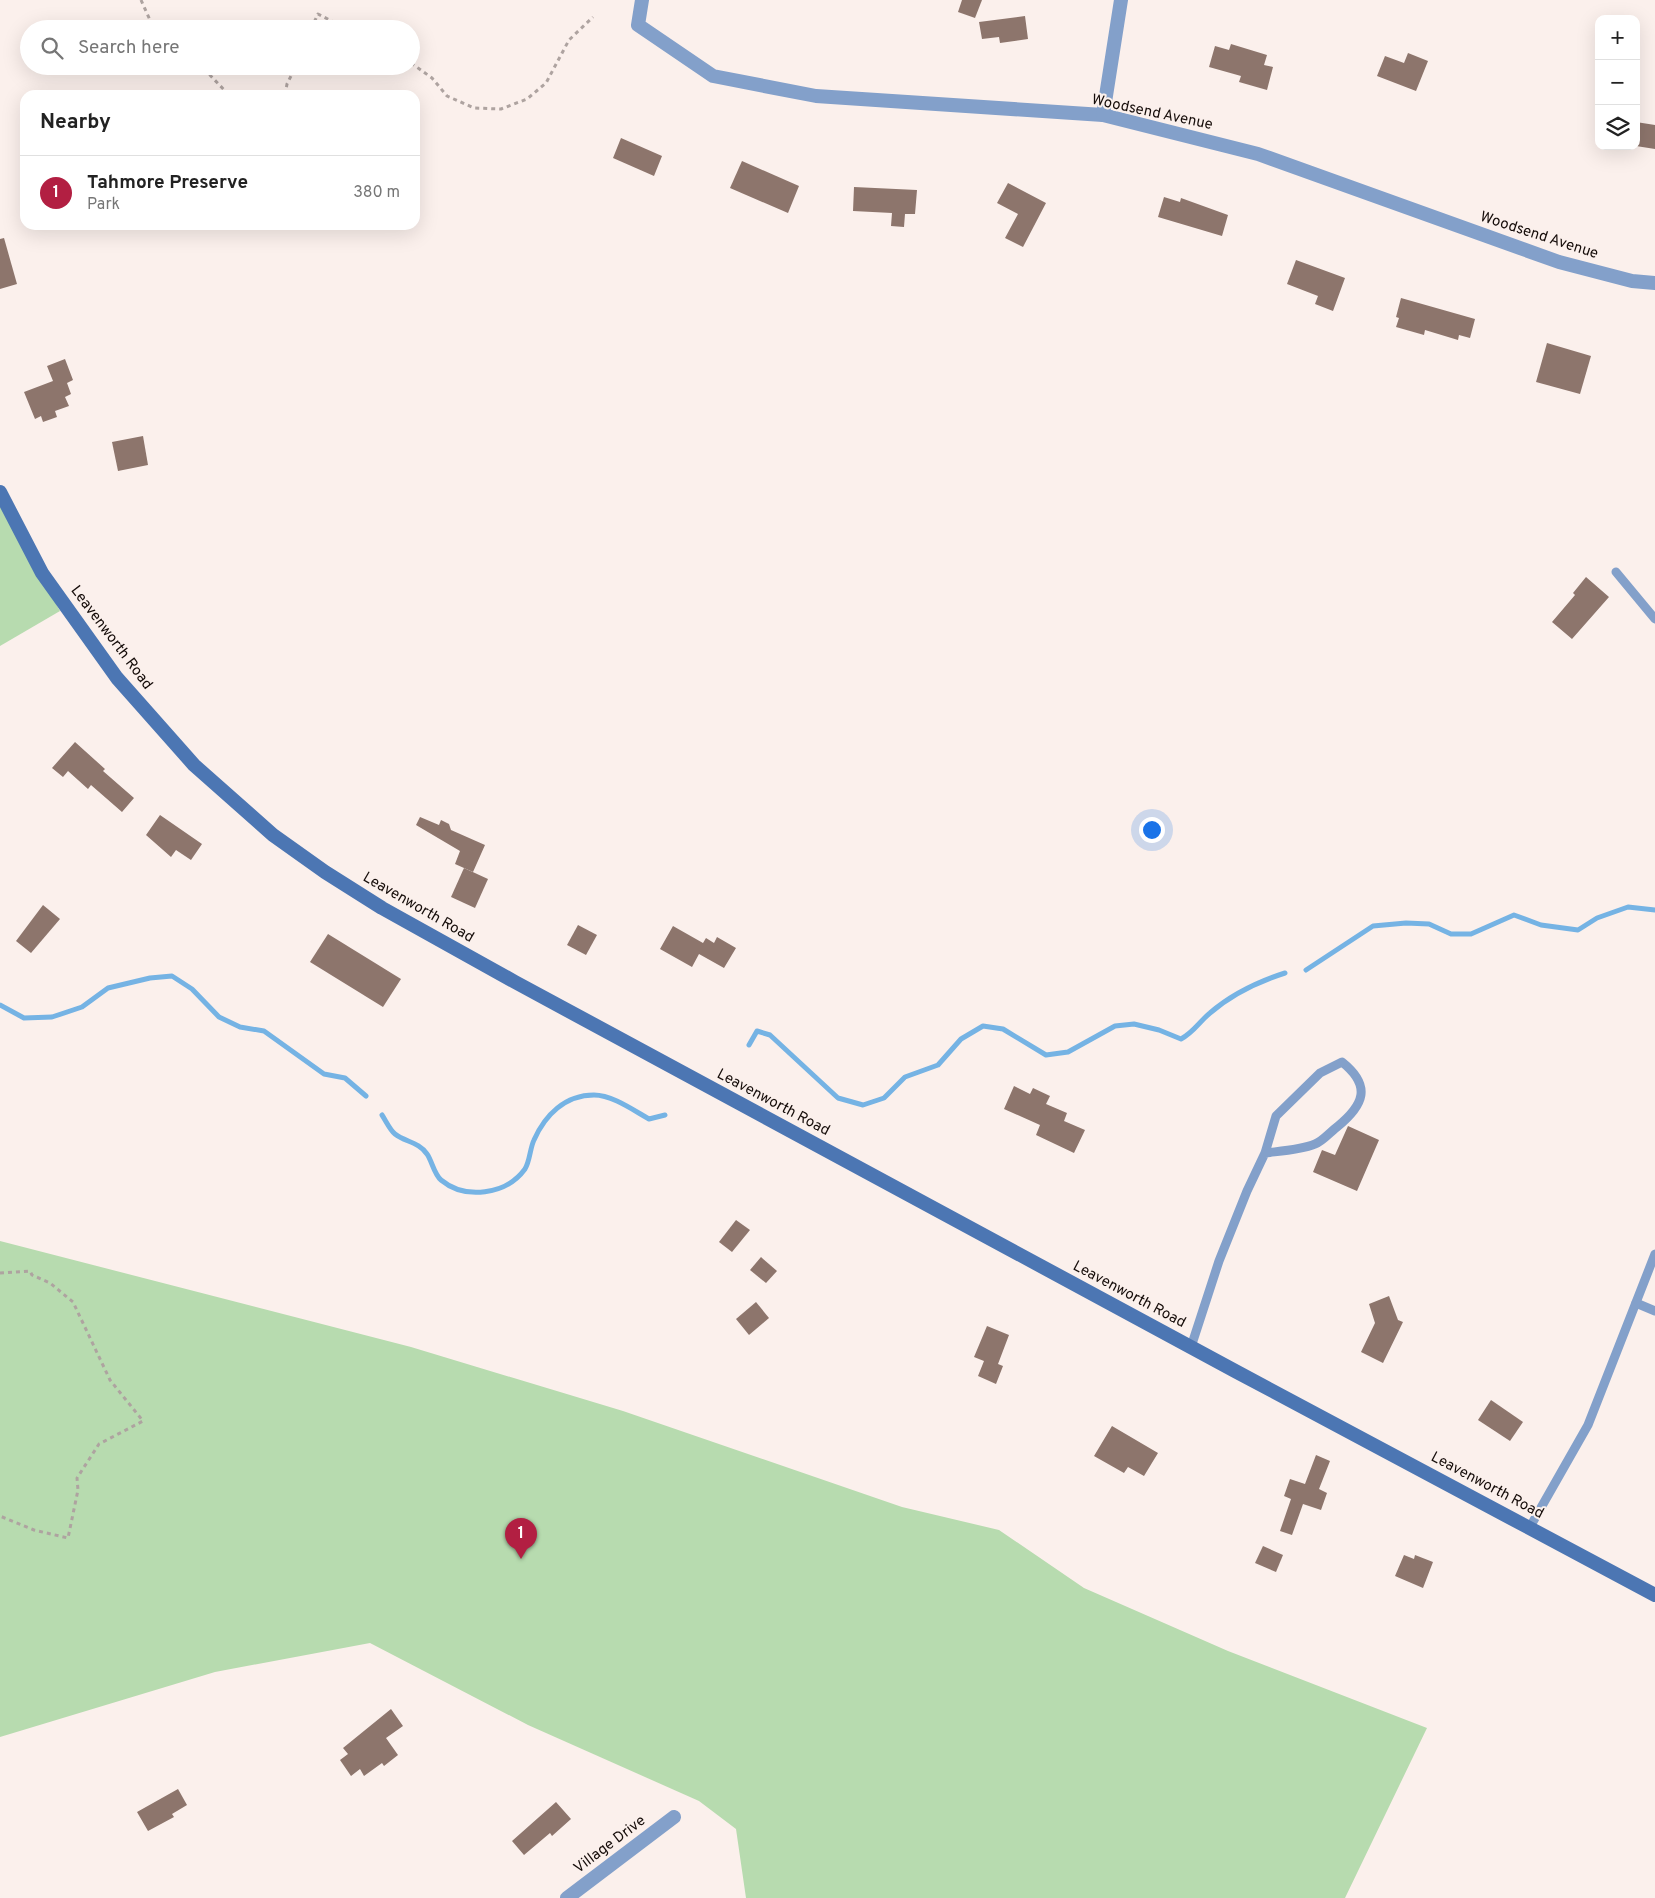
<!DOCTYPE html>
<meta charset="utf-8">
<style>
:root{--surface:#fff;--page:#f2f2f2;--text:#222;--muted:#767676;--line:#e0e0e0;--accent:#b21f42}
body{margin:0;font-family:Overpass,sans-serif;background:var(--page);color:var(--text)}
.controls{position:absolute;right:15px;top:15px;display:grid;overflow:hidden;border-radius:10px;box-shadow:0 5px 20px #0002}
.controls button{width:45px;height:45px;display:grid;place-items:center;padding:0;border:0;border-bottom:1px solid var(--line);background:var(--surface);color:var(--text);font:25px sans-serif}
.you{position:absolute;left:1151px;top:829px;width:18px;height:18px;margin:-12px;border:4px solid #fff;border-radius:50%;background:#1a73e8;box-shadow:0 0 0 8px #1a73e833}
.badge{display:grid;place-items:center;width:32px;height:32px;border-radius:50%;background:var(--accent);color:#fff;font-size:16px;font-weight:700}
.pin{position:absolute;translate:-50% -41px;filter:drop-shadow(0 1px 2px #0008)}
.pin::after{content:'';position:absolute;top:26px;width:18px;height:15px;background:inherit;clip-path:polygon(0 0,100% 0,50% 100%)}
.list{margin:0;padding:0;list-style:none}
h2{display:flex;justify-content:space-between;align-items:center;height:65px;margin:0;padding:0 20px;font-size:21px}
h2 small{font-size:16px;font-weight:400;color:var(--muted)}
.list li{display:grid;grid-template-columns:32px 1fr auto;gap:15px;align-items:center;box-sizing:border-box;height:75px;padding:0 20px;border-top:1px solid var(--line)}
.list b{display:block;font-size:19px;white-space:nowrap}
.list p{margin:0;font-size:16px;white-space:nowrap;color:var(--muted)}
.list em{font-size:16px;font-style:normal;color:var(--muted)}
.icon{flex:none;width:28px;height:28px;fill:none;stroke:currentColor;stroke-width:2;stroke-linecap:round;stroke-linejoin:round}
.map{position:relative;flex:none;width:1655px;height:1898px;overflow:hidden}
.search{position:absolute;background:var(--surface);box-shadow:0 5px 20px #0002;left:20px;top:20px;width:400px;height:55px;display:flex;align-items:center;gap:12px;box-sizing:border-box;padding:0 18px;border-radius:28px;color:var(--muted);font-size:19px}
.panel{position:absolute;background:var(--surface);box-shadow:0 5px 20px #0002;left:20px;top:90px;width:400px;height:140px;border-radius:15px}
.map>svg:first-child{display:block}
.green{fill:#b7dbaf}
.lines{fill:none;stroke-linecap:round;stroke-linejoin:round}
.stream{stroke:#75b3e4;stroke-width:5}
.building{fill:#8d756c}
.path{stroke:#aea3a0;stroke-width:3;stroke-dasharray:4 4;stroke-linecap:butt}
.service{stroke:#83a0ca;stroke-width:9}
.minor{stroke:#83a0ca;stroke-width:14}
.secondary{stroke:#4c76b3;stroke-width:14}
.labels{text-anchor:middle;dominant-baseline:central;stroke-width:4;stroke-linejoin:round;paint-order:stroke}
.street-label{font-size:15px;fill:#150c09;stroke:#fbf0ec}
</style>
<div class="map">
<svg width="1655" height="1898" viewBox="0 0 1655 1898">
<rect width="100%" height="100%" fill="#fbf0ec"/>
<!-- green -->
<g class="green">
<polygon points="0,503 60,611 0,646"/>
<polygon points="0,1241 411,1347 623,1411 902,1507 999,1530 1084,1588 1228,1651 1427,1728 1345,1898 746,1898 736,1829 699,1801 528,1725 370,1643 215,1672 0,1737"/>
</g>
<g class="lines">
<!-- stream -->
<g class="stream">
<polyline points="1306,970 1373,926 1406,923 1429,924 1451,934 1471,934 1514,915 1541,925 1578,930 1597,918 1628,907 1655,910"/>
<polyline points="0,1005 24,1018 52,1017 82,1007 108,988 150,978 172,976 192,989 219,1017 240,1027 264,1031 324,1074 345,1078 366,1096"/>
<path d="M749,1045L757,1031L770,1035L838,1098L863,1105L884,1098L905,1077L938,1065L961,1039L983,1026L1003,1029L1046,1055L1068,1052L1115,1026L1134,1024L1159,1030L1181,1039C1194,1032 1199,1022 1210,1013C1232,994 1257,982 1285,973"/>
<path d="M382,1115C386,1121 390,1130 395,1134C405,1142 419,1142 427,1154C432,1161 434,1174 441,1180C465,1200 506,1195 525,1169C530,1161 530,1148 534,1140C545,1115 565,1095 594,1095C612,1095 633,1110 649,1119L665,1115"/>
</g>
</g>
<!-- building -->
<g class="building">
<polygon points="962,0 982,0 975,18 958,12"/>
<polygon points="1025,16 1028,39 1000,43 999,37 982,39 979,22"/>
<polygon points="1231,44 1267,55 1264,65 1273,67 1267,90 1239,82 1241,76 1209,67 1215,46 1229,50"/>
<polygon points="1408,53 1428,61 1416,91 1377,76 1385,56 1404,63"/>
<polygon points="1636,122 1655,125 1655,149 1636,146"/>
<polygon points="621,138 662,156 654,176 613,158"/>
<polygon points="742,161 799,186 788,213 730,188"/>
<polygon points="1008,183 1046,203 1023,247 1005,238 1018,214 997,203"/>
<polygon points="854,187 917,190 915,214 905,214 904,227 891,226 892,213 853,211"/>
<polygon points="1164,197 1180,202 1181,198 1228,215 1222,236 1158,217"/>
<polygon points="4,238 17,284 0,289 0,239"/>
<polygon points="1296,260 1345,278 1333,311 1315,304 1318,296 1287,284"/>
<polygon points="1401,298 1475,319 1470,338 1459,335 1458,340 1425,330 1424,335 1396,327 1399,318 1396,317"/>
<polygon points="1547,343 1591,356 1580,394 1536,382"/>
<polygon points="65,359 73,380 67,383 71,394 65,397 69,406 55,411 57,417 43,422 41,416 35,419 24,392 53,381 47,366"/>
<polygon points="143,436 148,465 118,471 112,442"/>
<polygon points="1586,577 1609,597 1572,639 1552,622 1575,595 1573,593"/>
<polygon points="75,742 105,769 103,771 134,798 122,812 91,785 88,789 68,771 63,777 52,768"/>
<polygon points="160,815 202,844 191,860 176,850 171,857 146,835"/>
<polygon points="420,817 439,825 441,820 449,824 451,830 485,845 473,872 455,864 460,851 416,825"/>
<polygon points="464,868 488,879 475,908 451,897"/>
<polygon points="43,905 60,919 31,953 16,941"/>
<polygon points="578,925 597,935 586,955 567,945"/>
<polygon points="673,926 703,943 706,938 714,943 717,937 736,948 724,968 699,954 692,967 660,949"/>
<polygon points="328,934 401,979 383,1007 310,962"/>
<polygon points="1014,1086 1030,1094 1033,1088 1050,1096 1046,1104 1067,1113 1064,1121 1085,1130 1074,1153 1036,1135 1040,1125 1004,1109"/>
<polygon points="1348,1126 1379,1140 1357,1191 1313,1172 1322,1150 1335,1155"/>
<polygon points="736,1220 750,1230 732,1252 719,1242"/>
<polygon points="761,1257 777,1271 766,1283 750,1270"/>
<polygon points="1389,1296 1398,1320 1403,1322 1383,1363 1361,1352 1375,1323 1369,1304"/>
<polygon points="756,1302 769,1318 749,1335 736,1319"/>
<polygon points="987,1326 1009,1335 998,1364 1003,1366 996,1384 978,1376 984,1361 974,1357"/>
<polygon points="1491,1400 1523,1422 1510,1441 1478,1420"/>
<polygon points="1112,1426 1158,1453 1144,1476 1128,1467 1124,1473 1094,1456"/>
<polygon points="1316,1455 1330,1461 1319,1489 1327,1493 1321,1510 1303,1504 1292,1535 1280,1531 1291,1499 1284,1496 1290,1479 1305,1484"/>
<polygon points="1263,1546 1283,1555 1276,1572 1255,1563"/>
<polygon points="1404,1555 1414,1559 1415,1555 1433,1562 1423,1588 1395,1576"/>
<polygon points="391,1709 403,1726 386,1738 398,1755 384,1766 382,1763 364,1776 360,1769 351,1776 340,1760 348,1754 343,1748"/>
<polygon points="178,1789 187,1805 172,1814 174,1817 148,1831 137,1812"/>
<polygon points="556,1802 571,1819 552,1836 550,1833 524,1855 512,1841"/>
</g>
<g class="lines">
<!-- path -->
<g class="path">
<polyline points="141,0 154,29"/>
<polyline points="311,29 318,14 347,29"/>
<polyline points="411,63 432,78 447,96 474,108 501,109 527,99 546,83 569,40 593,17"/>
<polyline points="180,66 184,70 208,73 229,95"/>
<polyline points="285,95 287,84 296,66"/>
<polyline points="0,1273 30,1271 32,1275 50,1283 73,1302 110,1380 143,1421 99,1444 77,1478 78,1490 68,1538 34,1530 0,1516"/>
</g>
<!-- service -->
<g class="service">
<polyline points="1616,572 1655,619"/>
<polyline points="1636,1303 1655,1311"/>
<path d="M1191,1347L1219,1261L1247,1191L1265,1153L1276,1116L1320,1073L1342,1062C1372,1086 1364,1105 1337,1127C1330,1132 1323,1141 1315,1144C1300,1150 1281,1151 1265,1153"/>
<polyline points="1530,1527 1588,1425 1655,1254"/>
</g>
<!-- minor -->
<g class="minor">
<polyline points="642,0 638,25 713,76 816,96 1103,115 1258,154 1559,262 1632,281 1655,283"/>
<polyline points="1103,115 1121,0"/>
<polyline points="567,1898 674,1817"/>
</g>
<!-- secondary -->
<polyline class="secondary" points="0,492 42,573 117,678 194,765 273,835 325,872 382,908 515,982 1237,1372 1655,1595"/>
</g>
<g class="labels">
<!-- street labels -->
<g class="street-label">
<text transform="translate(1152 113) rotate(12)">Woodsend Avenue</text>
<text transform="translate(1539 236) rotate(18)">Woodsend Avenue</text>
<text transform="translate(111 638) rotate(53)">Leavenworth Road</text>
<text transform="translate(418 908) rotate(30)">Leavenworth Road</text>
<text transform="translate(773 1103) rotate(28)">Leavenworth Road</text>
<text transform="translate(1129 1295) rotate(28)">Leavenworth Road</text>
<text transform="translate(1487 1486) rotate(28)">Leavenworth Road</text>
<text transform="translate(610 1845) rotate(-37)">Village Drive</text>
</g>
</g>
</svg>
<div class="controls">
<button>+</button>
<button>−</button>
<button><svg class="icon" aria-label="layers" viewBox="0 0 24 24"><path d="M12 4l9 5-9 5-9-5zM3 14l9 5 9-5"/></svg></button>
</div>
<div class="you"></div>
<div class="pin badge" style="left:521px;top:1559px">1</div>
<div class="search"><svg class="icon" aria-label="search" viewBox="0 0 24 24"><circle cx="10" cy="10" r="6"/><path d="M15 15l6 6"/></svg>Search here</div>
<section class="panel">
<h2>Nearby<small></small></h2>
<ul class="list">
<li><span class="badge">1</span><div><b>Tahmore Preserve</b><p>Park</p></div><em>380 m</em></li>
</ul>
</section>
</div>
